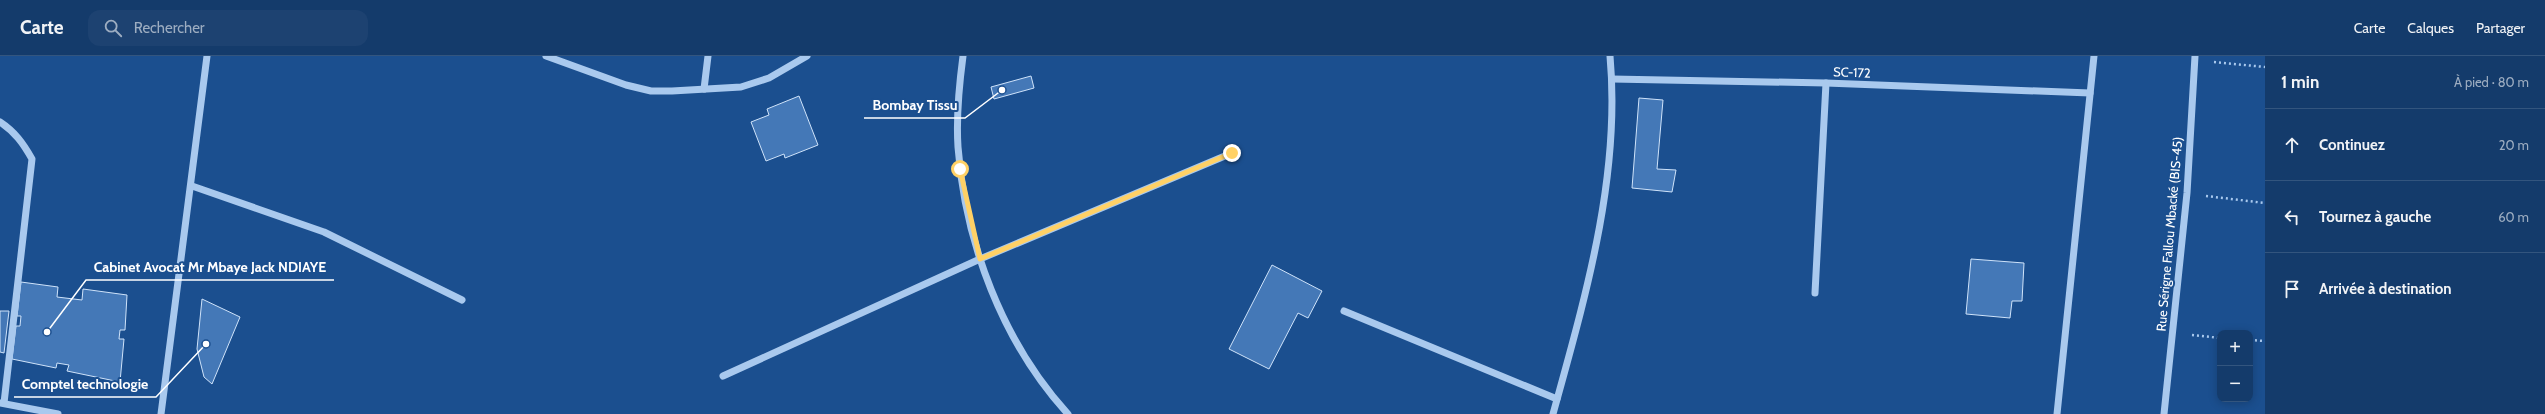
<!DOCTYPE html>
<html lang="fr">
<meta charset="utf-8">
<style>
:root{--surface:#143b6b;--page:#1d4271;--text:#f1f3f6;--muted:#9dadc1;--line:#33557e}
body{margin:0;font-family:Cabin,sans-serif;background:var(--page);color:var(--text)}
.controls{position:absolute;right:12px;bottom:12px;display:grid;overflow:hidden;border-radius:8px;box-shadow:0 2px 10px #0003}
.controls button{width:36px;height:36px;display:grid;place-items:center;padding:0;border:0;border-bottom:1px solid var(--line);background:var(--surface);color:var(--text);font:20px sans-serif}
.stop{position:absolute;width:12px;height:12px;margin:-9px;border:3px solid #ffd166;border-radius:50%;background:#fff}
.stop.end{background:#ffd166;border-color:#fff;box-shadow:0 1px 4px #0008}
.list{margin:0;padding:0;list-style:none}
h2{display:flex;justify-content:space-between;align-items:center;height:52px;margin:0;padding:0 16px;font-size:17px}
h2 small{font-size:13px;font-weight:400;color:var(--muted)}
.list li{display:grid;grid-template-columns:26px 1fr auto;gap:12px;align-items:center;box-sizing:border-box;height:72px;padding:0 16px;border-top:1px solid var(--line)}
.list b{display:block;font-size:15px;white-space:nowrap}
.list em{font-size:13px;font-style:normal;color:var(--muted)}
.icon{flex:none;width:22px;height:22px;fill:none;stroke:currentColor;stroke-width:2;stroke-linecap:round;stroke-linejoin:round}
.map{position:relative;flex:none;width:2265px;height:358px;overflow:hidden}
header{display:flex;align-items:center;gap:24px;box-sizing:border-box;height:56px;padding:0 20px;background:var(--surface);border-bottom:1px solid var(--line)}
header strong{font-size:19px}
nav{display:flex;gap:22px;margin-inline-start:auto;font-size:14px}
.search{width:280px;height:36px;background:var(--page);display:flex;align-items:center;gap:10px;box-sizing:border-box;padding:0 14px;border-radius:12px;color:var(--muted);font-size:15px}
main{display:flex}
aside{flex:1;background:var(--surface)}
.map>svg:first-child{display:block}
.building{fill:#4478b7;stroke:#cfe3fa}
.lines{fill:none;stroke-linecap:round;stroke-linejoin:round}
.path{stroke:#a9c9ee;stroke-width:2.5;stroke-dasharray:2 3;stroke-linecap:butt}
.minor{stroke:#a9c9ee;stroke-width:7}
.route{stroke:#ffd166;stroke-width:5}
.labels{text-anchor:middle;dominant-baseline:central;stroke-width:4;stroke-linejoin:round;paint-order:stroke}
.street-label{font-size:13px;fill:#fff;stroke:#1b4f8f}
.leader{fill:none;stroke:#fff;stroke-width:1.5}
.callout-dot{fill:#fff;stroke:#1b4f8f;stroke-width:1.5}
.callout-label{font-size:14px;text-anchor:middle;font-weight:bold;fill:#fff;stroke:#1b4f8f;stroke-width:4;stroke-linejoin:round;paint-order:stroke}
</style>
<header>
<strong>Carte</strong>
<div class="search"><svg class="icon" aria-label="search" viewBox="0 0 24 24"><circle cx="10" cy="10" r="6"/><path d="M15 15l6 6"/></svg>Rechercher</div>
<nav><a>Carte</a><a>Calques</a><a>Partager</a></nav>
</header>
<main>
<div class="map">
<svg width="2265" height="358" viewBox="0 0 2265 358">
<rect width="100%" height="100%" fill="#1b4f8f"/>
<!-- building -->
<g class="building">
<polygon points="1031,20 1034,32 994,43 991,31"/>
<polygon points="799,40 818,89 785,102 784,98 766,105 751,66 769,59 767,53"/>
<polygon points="1639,42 1663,44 1657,113 1676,114 1672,136 1632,132"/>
<polygon points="1971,203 2024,207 2022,245 2012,245 2010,262 1966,258"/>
<polygon points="1272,209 1322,235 1308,262 1298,257 1269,313 1229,293"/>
<polygon points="21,226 58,231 57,241 82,244 83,233 127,239 125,274 120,274 119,283 124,283 120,326 67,315 69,309 57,307 56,312 12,303 16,270 20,270 21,260 17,260"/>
<polygon points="202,243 240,261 212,328 204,321 197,293"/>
<polygon points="0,255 9,255 4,297 0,296"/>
</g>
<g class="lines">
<!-- path -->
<g class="path">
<polyline points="2214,6 2265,11"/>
<polyline points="2206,140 2265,147"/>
<polyline points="2192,279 2220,282"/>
<polyline points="2250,284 2265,285"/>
</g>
<!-- minor -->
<g class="minor">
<polyline points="546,0 626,29 651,35 672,35 741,31 769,22 807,0"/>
<path d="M963,0C959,30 956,60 958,91C965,187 1003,287 1068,358"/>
<polyline points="1612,23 1826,27 2090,37"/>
<polyline points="704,33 708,0"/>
<path d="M0,66C15,76 23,87 32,103L4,347"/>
<polyline points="192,130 324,176 462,244"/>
<polyline points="1815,237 1826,27"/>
<polyline points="1344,255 1557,343"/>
<polyline points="723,320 980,203 1232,97"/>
<polyline points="0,347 58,358"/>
<polyline points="161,358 207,0"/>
<path d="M1553,358C1585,242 1621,121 1610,0"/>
<polyline points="2057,358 2094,0"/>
<polyline points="2164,358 2187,137 2195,0"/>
</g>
</g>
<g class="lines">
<!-- route -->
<polyline class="route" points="960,113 980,203 1232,97"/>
</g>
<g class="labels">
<!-- street labels -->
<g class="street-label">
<text transform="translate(1852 16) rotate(2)">SC-172</text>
<text transform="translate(2169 178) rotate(-85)">Rue Sérigne Fallou Mbacké (BIS-45)</text>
</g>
</g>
<!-- callouts -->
<path class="leader" d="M1002 34L965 62H864M47 276L86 224H334M206 288L156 341H14"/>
<g class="callout-dot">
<circle cx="1002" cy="34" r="4"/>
<circle cx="47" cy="276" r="4"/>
<circle cx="206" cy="288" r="4"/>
</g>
<g class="callout-label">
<text x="915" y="54">Bombay Tissu</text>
<text x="210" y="216">Cabinet Avocat Mr Mbaye Jack NDIAYE</text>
<text x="85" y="333">Comptel technologie</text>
</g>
</svg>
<div class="controls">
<button>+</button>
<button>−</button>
</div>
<div class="stop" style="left:960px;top:113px"></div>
<div class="stop end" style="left:1232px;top:97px"></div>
</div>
<aside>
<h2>1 min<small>À pied · 80 m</small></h2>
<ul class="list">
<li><svg class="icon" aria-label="ahead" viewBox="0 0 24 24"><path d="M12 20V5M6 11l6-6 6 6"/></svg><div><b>Continuez</b></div><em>20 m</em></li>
<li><svg class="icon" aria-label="left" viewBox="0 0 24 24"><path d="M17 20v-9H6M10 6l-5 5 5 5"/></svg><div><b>Tournez à gauche</b></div><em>60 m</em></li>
<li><svg class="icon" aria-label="arrive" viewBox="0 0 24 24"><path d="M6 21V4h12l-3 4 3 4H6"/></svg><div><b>Arrivée à destination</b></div></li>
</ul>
</aside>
</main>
